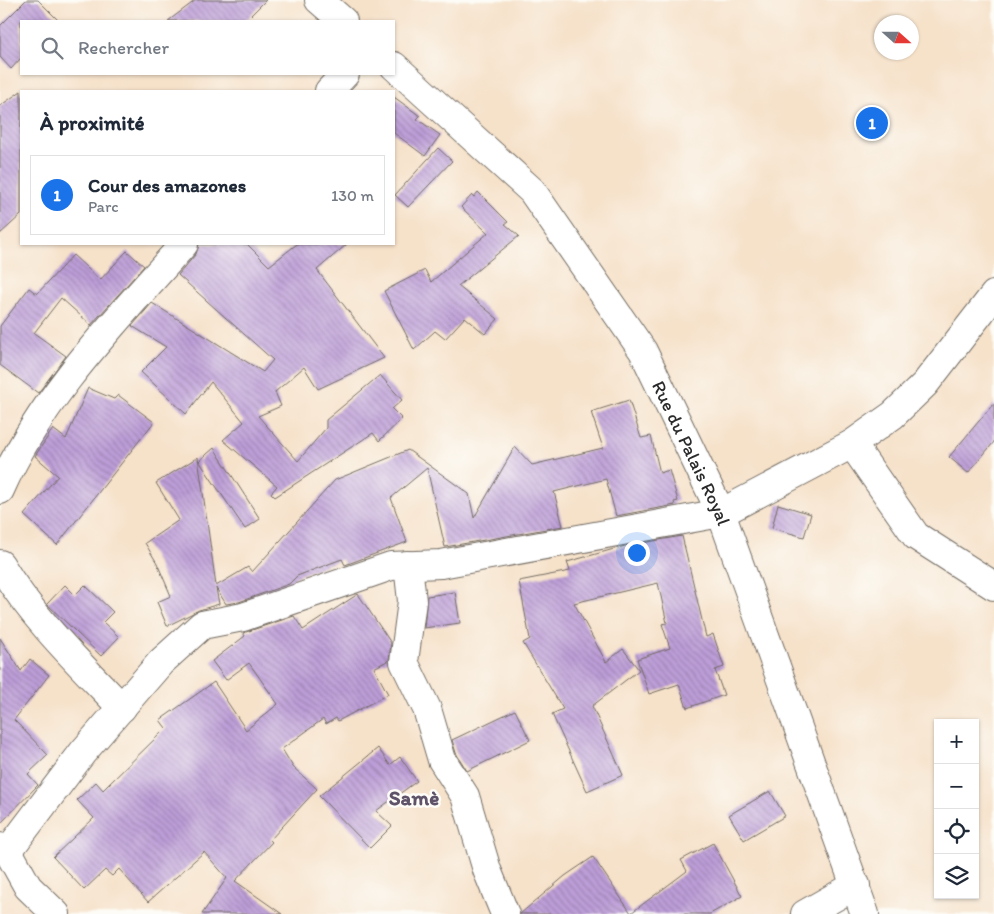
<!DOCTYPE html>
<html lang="fr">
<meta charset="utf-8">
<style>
:root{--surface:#fff;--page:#f6f6f7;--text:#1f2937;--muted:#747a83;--line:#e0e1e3;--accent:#1a73e8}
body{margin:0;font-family:Itim,sans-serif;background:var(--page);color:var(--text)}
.controls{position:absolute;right:15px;bottom:15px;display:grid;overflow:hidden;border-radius:0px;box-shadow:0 1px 4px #0004}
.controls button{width:45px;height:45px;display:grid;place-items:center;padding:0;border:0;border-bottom:1px solid var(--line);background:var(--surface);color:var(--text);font:25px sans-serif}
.compass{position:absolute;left:874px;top:15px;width:45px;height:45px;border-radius:50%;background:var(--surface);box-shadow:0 1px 4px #0004;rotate:111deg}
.you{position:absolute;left:636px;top:552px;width:18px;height:18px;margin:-12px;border:4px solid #fff;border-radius:50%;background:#1a73e8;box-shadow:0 0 0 8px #1a73e833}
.badge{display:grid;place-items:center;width:32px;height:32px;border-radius:50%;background:var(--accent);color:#fff;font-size:16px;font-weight:700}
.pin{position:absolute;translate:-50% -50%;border:2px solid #fff;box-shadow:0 1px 5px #0006}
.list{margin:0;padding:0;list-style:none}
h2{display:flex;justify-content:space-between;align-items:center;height:65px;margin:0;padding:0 20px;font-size:21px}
h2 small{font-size:16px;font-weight:400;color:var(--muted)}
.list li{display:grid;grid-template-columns:32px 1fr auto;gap:15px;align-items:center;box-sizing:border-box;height:80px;margin:0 10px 10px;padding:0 10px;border:1px solid var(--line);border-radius:0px}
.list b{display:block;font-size:19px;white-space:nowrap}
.list p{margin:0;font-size:16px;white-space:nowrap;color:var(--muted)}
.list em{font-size:16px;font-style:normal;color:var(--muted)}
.icon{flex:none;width:28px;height:28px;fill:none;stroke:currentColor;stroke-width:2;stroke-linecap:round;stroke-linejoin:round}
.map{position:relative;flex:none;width:994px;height:914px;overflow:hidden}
.search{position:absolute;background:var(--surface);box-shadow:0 1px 4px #0004;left:20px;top:20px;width:375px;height:55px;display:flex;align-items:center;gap:12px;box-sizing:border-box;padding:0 18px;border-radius:0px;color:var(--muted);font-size:19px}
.panel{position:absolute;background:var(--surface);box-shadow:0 1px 4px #0004;left:20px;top:90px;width:375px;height:155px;border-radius:0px}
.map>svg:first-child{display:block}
.building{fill:url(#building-back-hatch)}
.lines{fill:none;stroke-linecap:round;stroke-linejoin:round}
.minor-casing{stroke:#726b62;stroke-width:30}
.minor{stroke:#fff;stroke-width:28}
.labels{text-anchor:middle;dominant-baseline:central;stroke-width:5;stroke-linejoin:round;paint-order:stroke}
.street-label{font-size:19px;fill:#2b2b2b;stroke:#fdfcf7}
.quarter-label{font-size:21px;font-weight:bold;fill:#5e5368;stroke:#fdfcf7}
</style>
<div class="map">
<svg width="994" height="914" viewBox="0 0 994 914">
<defs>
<pattern id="building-back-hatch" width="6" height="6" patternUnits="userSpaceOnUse" patternTransform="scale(1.25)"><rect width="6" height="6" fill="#bd9ed8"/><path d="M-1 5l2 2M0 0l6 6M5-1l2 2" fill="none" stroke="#9a81af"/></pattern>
</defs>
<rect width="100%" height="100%" fill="#fdfcf7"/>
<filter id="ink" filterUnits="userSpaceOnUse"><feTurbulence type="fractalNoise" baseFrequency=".02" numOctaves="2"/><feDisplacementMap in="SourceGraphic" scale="10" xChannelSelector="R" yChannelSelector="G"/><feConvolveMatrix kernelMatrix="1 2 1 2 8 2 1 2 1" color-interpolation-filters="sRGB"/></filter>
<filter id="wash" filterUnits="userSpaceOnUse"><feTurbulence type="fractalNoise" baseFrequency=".0096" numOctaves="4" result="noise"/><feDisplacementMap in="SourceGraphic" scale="20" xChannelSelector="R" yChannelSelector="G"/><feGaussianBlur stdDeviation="1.12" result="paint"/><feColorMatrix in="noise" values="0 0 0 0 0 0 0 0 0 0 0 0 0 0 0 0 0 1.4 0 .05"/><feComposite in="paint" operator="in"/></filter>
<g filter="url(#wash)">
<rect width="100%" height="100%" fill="#f6e1c9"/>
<g id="blocks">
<!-- building -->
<g class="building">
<polygon points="26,0 38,0 59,21 21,21 21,58 11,69 0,57 0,26"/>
<polygon points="196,0 266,0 245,21 168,21"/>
<polygon points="21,91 21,215 0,234 0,106"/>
<polygon points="394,97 420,116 417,119 440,135 425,156 394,133"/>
<polygon points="438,148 452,161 408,207 395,195"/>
<polygon points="478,192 508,222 505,224 519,236 458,286 498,319 485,334 465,317 445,339 435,331 414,350 384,291 425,270 431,282 488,233 461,207 472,195 474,197"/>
<polygon points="199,244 247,244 269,266 297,244 347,244 317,270 384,358 318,389 304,367 275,392 281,406 258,416 298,461 326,428 326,420 380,375 402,400 392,409 402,419 379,441 373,433 275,497 271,493 277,486 223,440 244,422 211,382 186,414 141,372 166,347 132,326 152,303 263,372 273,360 178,275 196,254"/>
<polygon points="127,251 144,266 91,325 61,298 34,333 66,356 38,393 0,365 0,326 29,288 37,294 73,255 100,280"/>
<polygon points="88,388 114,399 118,395 154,422 57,545 24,515 58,476 35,456 53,429 66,439"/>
<polygon points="629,400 641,438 651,436 660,473 669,470 678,501 674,502 675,505 616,516 606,479 554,492 563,526 445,547 427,468 391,498 407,542 345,565 342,559 297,576 289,584 239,602 226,604 216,588 219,604 199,610 167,626 157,602 171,596 157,563 145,543 179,520 156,483 198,457 216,586 248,567 252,572 335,480 408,450 469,494 474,518 515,447 532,465 603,448 591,412"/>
<polygon points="994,403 994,442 968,473 949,457"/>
<polygon points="214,448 260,519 245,529 199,461"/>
<polygon points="778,504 811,514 804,537 772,528"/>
<polygon points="682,536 706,637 713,634 724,667 715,670 724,695 687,708 679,684 649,694 637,659 670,648 662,624 667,623 658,583 574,603 606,662 623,649 639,670 592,706 623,775 587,791 552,714 563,709 523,643 530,639 519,581 570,571 567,562 625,546"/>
<polygon points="65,585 75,595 85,585 113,612 103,622 119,637 101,656 47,604"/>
<polygon points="455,592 460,623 424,628 427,596"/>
<polygon points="358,594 391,643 389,660 374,668 388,694 338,721 336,718 326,724 323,719 282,749 293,767 317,789 270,840 272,842 235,881 282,914 202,914 227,878 204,852 148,902 119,869 112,876 105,870 84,890 53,857 94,818 77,800 96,782 103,790 166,728 160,720 214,682 246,730 278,704 249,663 226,680 212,661 245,636 243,633 294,616 303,630"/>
<polygon points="0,638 21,671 30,659 49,675 14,720 48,755 28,774 38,785 0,824"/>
<polygon points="515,710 530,740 467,771 456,753 452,740"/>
<polygon points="378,748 390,765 400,757 417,781 376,811 392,826 370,848 319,796"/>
<polygon points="770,791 785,816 744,840 729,815"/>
<polygon points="713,843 742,896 710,914 520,914 565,876 593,857 631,913 687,871 681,860"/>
</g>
</g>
</g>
<g filter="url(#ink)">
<use href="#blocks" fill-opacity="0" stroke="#726b62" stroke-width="1"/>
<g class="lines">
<defs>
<g id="minor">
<polyline points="319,0 343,21"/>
<path id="s1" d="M394,66L532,191L643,351L721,513L865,914"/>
<polyline points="329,91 345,74"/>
<polyline points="852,444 916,536 994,586"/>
<path d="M0,490C41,396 117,320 184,244"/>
<path d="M0,564C32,618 79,663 122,708"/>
<polyline points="408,565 412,601 404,662 427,709 442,760 465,796 487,870 505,914"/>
<polyline points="0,847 8,851 28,887 56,914"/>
<polyline points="8,851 83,752 161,662 202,625 243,617 391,566 441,564 721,513 852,444 893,415 925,384 994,295"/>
<polyline points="805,914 856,885"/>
</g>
</defs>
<!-- minor casing -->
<use href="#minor" class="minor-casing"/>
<!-- minor -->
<use href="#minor" class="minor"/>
</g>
</g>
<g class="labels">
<!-- street labels -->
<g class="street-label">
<text stroke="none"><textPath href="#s1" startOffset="494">Rue du Palais Royal</textPath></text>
</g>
<!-- quarter labels -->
<g class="quarter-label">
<text x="414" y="797">Samè</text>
</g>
</g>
</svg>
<div class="controls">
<button>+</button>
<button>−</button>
<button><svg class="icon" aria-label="locate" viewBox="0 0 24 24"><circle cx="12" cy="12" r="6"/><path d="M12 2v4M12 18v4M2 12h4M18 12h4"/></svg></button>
<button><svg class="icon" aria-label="layers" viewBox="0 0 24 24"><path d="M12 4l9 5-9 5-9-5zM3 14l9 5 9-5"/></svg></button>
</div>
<svg class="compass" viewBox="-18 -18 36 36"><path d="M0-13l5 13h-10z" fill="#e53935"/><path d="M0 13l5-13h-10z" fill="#747a83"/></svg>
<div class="you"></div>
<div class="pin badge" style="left:872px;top:123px">1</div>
<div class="search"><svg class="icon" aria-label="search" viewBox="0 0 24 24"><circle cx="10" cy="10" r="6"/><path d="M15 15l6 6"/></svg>Rechercher</div>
<section class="panel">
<h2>À proximité<small></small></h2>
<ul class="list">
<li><span class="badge">1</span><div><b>Cour des amazones</b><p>Parc</p></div><em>130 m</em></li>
</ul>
</section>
</div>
